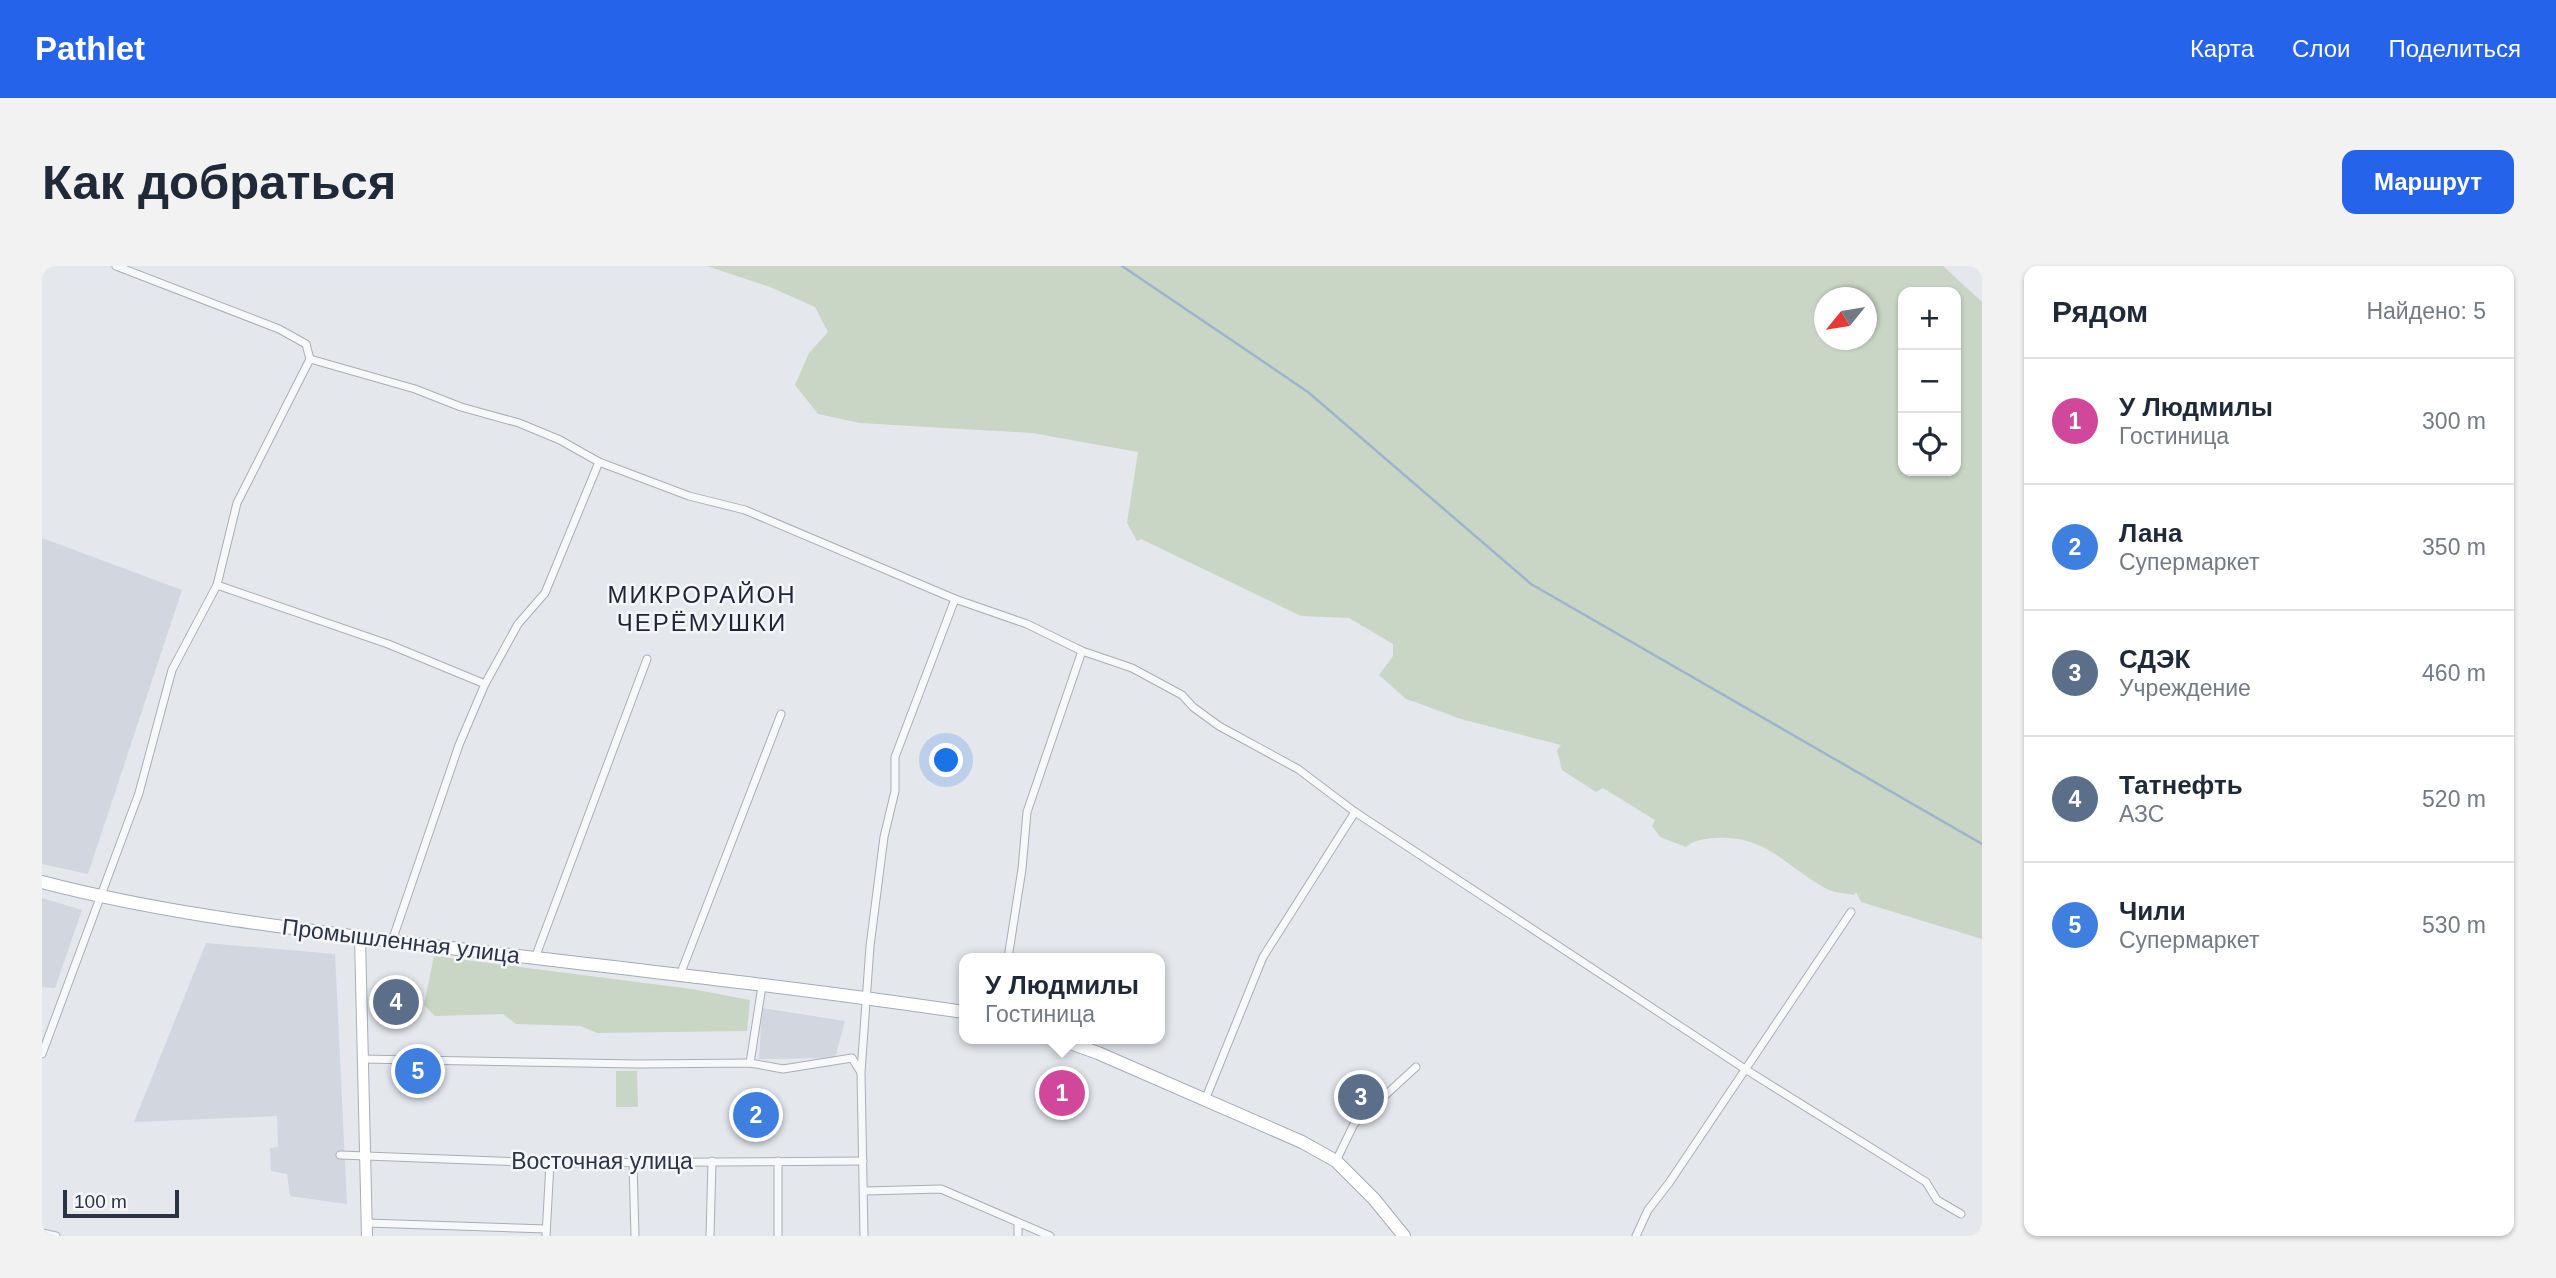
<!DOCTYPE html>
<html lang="ru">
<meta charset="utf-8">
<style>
:root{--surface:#fff;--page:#f2f2f3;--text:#1f2937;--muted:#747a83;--line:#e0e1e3;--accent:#2563eb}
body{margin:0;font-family:Arial,sans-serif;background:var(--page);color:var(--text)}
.controls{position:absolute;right:21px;top:21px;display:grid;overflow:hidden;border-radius:14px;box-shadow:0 2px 5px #0004}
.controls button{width:63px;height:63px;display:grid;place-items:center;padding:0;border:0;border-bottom:2px solid var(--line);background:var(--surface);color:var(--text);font:35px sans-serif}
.compass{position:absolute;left:1772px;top:21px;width:63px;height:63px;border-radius:50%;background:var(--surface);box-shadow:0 2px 5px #0004;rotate:240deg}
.scale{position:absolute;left:21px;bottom:18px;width:116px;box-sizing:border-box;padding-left:7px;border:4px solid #2b3445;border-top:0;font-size:19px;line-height:24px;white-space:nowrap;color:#2b3445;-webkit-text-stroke:5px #f4f6f9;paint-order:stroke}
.you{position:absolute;left:905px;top:495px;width:24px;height:24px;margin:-18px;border:5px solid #fff;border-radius:50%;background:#1a73e8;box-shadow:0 0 0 10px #1a73e833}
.badge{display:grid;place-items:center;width:46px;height:46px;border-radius:50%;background:var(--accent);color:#fff;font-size:23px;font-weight:700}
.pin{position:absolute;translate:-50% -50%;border:4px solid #fff;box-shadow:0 2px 7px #0006}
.popup{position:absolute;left:917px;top:687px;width:206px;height:91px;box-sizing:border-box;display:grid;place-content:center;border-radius:14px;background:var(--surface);filter:drop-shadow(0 2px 5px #0005);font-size:23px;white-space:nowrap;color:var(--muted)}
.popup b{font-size:26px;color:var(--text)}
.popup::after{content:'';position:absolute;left:50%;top:100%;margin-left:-14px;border:14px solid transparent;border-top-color:var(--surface)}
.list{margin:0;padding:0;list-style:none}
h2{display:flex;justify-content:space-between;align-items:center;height:91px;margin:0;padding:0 28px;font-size:30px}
h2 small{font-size:23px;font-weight:400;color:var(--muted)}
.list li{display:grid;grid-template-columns:46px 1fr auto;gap:21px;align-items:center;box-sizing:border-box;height:126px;padding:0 28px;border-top:2px solid var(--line)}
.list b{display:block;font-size:26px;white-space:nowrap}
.list p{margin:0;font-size:23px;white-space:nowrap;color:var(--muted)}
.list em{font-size:23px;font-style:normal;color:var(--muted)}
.icon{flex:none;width:38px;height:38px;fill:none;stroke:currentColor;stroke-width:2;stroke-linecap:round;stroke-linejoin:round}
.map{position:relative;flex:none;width:1940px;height:970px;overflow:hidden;border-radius:14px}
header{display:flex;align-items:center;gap:42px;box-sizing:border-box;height:98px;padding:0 35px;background:var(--accent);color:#fff}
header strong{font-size:33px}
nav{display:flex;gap:38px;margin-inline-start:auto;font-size:24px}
.intro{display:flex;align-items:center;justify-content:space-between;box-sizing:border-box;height:168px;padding:0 42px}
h1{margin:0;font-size:49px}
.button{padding:18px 32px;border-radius:14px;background:var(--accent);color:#fff;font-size:24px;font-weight:700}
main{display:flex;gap:42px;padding:0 42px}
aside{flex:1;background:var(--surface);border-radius:14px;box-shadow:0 2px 5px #0004}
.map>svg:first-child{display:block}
.built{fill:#d2d6de}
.green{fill:#c9d6c5;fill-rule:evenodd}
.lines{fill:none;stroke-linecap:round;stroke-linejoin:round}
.stream{stroke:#9fb4cc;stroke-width:2.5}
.street-casing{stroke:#a9aeb7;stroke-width:9}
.secondary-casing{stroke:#a9aeb7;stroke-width:12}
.primary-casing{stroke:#a3abb8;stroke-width:14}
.street{stroke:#f7f8fa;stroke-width:7}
.secondary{stroke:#fff;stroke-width:10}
.primary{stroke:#fff;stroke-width:12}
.labels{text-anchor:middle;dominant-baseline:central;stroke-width:5;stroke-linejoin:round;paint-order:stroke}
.street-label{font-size:23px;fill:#2b3445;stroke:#f4f6f9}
.neighbourhood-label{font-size:24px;letter-spacing:2px;fill:#1d2536;stroke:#f4f6f9}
</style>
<header>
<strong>Pathlet</strong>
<nav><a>Карта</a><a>Слои</a><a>Поделиться</a></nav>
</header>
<div class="intro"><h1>Как добраться</h1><a class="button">Маршрут</a></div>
<main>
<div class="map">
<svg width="1940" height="970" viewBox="0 0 1940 970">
<rect width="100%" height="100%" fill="#e4e7ec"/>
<!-- built -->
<g class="built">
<polygon points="0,272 140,324 46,608 0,598"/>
<polygon points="0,632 40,644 13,722 0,721"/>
<polygon points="164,677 293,688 305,938 248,930 245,908 229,905 228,882 236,881 235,850 92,856"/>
<polygon points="720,742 803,755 793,792 717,793"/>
</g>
<!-- green -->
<g class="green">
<path d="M665,0H1901L1940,36V673L1819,636L1814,626L1812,629C1803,627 1793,627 1785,623C1746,602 1723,568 1674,572C1662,573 1654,573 1644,581L1618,571L1610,560L1613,554L1561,522L1554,526L1520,504L1515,484L1519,479L1419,453L1373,436L1364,433L1337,409L1351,390V378L1307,352L1259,350L1099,273L1095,275L1085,257L1096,186L990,167L818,157L776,148L753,119L767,87L786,66L773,41L728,21ZM1861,26H1914V205H1861ZM1783,32H1825V74H1783Z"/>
<polygon points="392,690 650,723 708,734 705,765 555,767 539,760 474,758 461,748 393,750 382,739"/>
<polygon points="574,805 595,805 596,841 574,841"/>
</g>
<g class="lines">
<!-- stream -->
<polyline class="stream" points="1080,0 1266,126 1489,318 1940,578"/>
<defs>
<g id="street">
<polyline points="268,93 373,123 419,141 477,157 518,174 557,196 647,230 703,244 913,333 985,358 1040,385 1090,402 1140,429 1151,441 1177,460 1256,503 1313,546 1703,803 1884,916 1895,934 1919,948"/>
<polyline points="175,319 346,378 443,418"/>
<polyline points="350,675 417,479 443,418 476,358 503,327 557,196"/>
<polyline points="493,692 605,393"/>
<polyline points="966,692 980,603 985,546 1040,385"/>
<polyline points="638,709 739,448"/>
<polyline points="0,788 97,527 130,404 175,319 195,237 268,93 264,78 237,63 74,0"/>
<polyline points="320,793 596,798 708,797 741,803 810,792 818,805"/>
<polyline points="708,797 720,720"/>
<polyline points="1163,834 1221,691 1313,546"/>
<polyline points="298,889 508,897 821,895"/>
<polyline points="736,895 736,970"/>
<polyline points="1294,895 1312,858 1374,801"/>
<polyline points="591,896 593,970"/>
<polyline points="822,925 899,923 1008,970"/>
<polyline points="325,957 504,963"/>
<polyline points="0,967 14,970"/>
<polyline points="504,970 508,897"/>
<polyline points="668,970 670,895"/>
<polyline points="822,970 819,806 828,680 842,571 853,525 853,491 913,333"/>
<polyline points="976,970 976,957"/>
<polyline points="1594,970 1606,944 1627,917 1809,646"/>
</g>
<polyline id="secondary" points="318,671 325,970"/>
<g id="primary">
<path d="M0,616C115,646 232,660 349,675C540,698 732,718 922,746"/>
<polyline points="1017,773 1056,787 1260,876 1294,895 1332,933 1362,970"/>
</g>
</defs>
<!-- street casing -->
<use href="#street" class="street-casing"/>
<!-- secondary casing -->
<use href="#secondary" class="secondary-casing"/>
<!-- primary casing -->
<use href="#primary" class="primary-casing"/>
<!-- street -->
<use href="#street" class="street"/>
<!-- secondary -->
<use href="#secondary" class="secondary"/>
<!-- primary -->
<use href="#primary" class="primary"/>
</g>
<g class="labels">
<!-- street labels -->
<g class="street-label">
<text transform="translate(359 675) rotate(7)">Промышленная улица</text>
<text x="560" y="895">Восточная улица</text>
</g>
<!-- neighbourhood labels -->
<g class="neighbourhood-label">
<text x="660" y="328">МИКРОРАЙОН<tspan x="660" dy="28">ЧЕРЁМУШКИ</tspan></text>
</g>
</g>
</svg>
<div class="controls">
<button>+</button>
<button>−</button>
<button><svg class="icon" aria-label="locate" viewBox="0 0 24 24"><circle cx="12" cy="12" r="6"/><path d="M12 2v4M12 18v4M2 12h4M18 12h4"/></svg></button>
</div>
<svg class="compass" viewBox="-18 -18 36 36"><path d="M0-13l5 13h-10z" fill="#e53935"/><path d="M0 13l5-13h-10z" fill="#747a83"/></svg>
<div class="scale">100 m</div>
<div class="you"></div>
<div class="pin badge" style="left:1020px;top:827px;background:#d1479c">1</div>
<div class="popup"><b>У Людмилы</b>Гостиница</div>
<div class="pin badge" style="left:714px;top:849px;background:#3f7fe0">2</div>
<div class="pin badge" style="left:1319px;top:831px;background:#5c6f8a">3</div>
<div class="pin badge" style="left:354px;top:736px;background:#5c6f8a">4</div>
<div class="pin badge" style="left:376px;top:805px;background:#3f7fe0">5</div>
</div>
<aside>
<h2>Рядом<small>Найдено: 5</small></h2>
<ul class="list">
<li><span class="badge" style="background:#d1479c">1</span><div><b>У Людмилы</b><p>Гостиница</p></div><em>300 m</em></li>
<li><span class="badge" style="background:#3f7fe0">2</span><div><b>Лана</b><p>Супермаркет</p></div><em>350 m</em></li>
<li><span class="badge" style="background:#5c6f8a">3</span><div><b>СДЭК</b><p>Учреждение</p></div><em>460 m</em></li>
<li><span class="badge" style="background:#5c6f8a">4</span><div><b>Татнефть</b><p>АЗС</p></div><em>520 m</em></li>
<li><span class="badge" style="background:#3f7fe0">5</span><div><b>Чили</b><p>Супермаркет</p></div><em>530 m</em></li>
</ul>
</aside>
</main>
